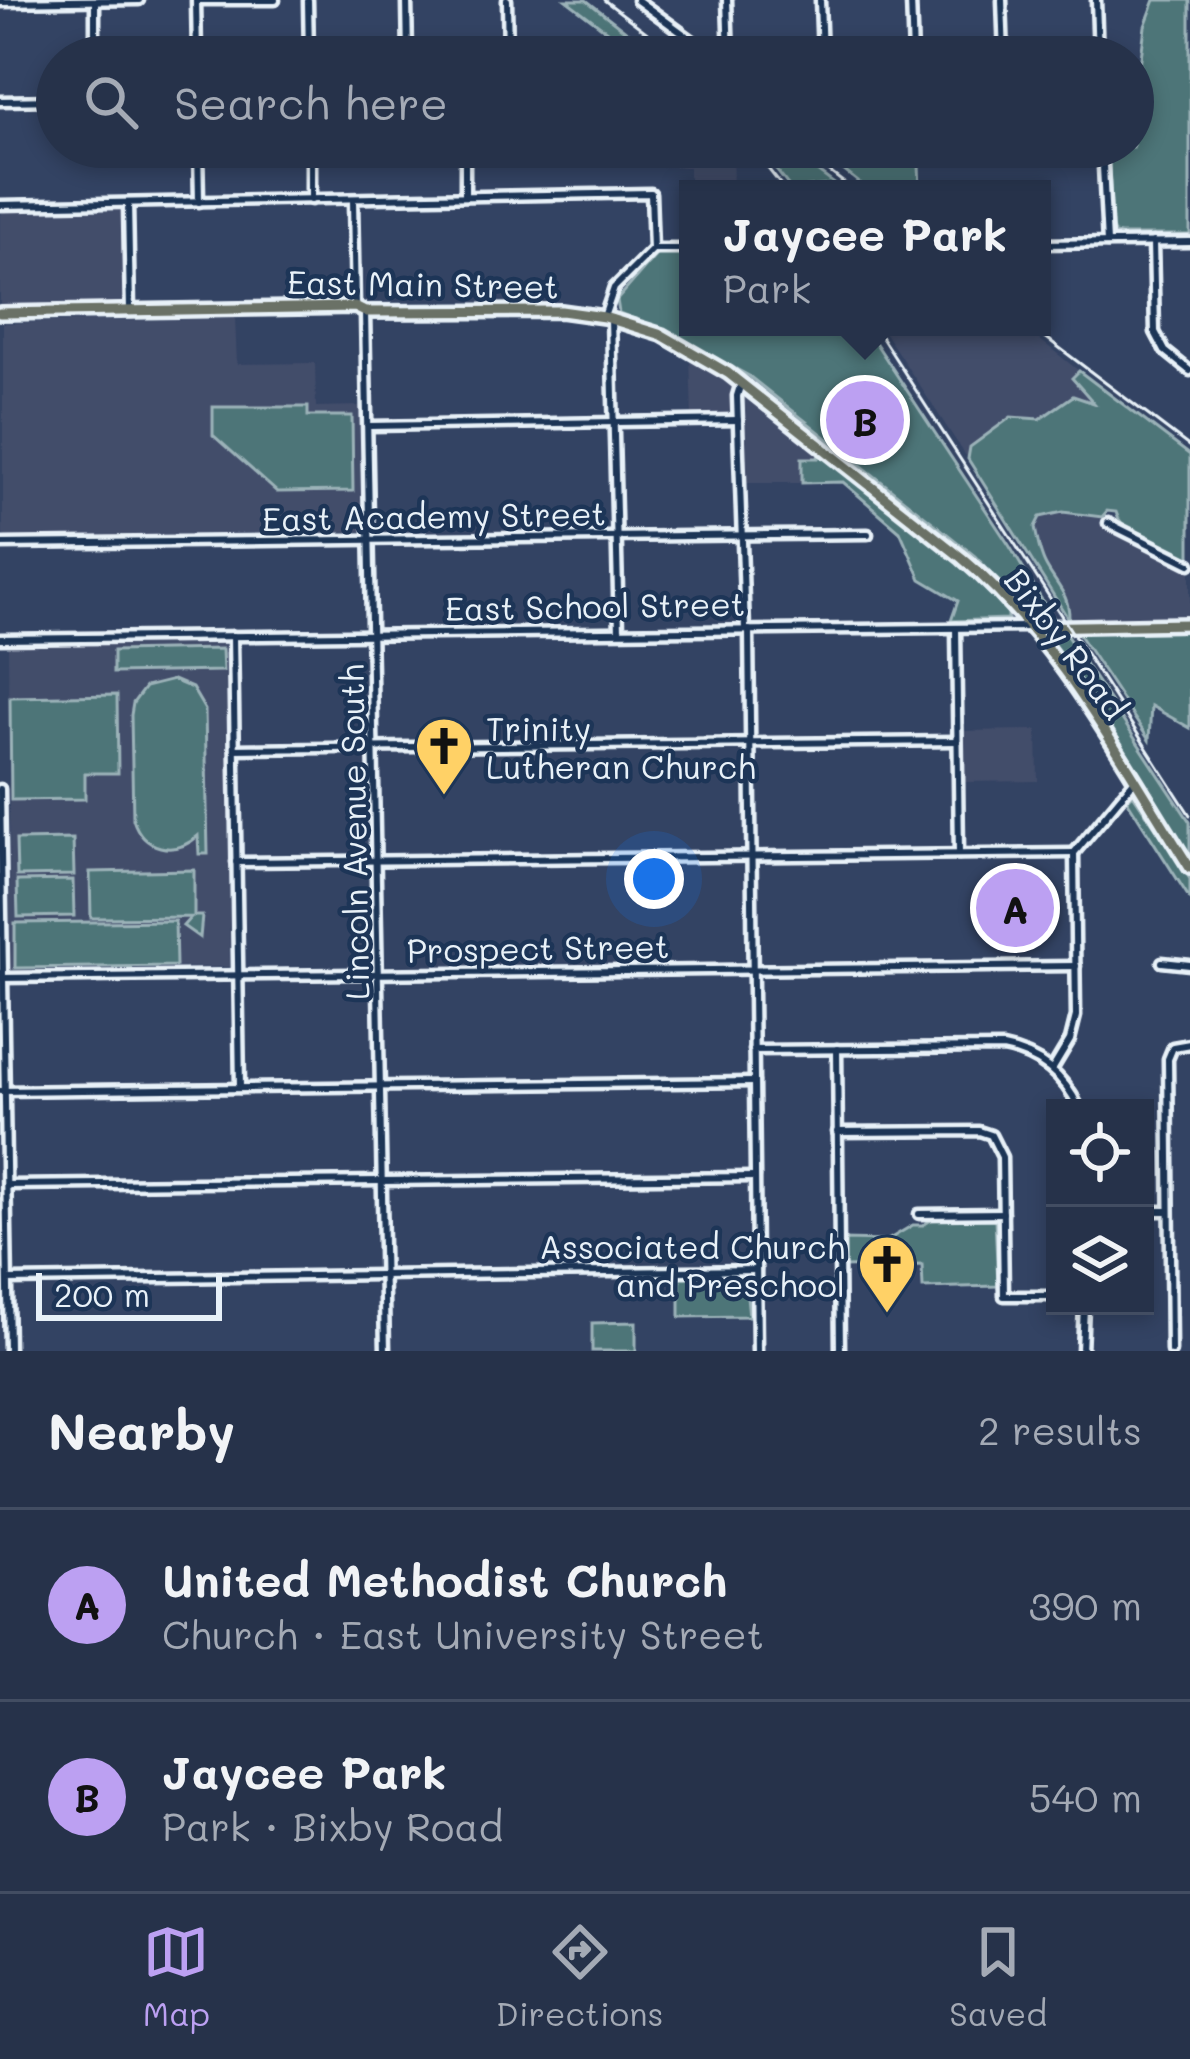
<!DOCTYPE html>
<meta charset="utf-8">
<style>
:root{--surface:#26324a;--page:#2e3a51;--text:#f1f3f6;--muted:#a4aab5;--line:#424d62;--accent:#bca0f2}
body{margin:0;font-family:Mali,sans-serif;background:var(--page);color:var(--text)}
.controls{position:absolute;right:36px;bottom:36px;display:grid;overflow:hidden;border-radius:0px;box-shadow:0 6px 18px #0003}
.controls button{width:108px;height:108px;display:grid;place-items:center;padding:0;border:0;border-bottom:3px solid var(--line);background:var(--surface);color:var(--text);font:60px sans-serif}
.scale{position:absolute;left:36px;bottom:30px;width:186px;box-sizing:border-box;padding-left:12px;border:6px solid #e8f1f8;border-top:0;font-size:33px;line-height:42px;white-space:nowrap;color:#e8f1f8;-webkit-text-stroke:9px #1d3557;paint-order:stroke}
.you{position:absolute;left:654px;top:879px;width:42px;height:42px;margin:-30px;border:9px solid #fff;border-radius:50%;background:#1a73e8;box-shadow:0 0 0 18px #1a73e833}
.badge{display:grid;place-items:center;width:78px;height:78px;border-radius:50%;background:var(--accent);color:#111;font-size:39px;font-weight:700}
.pin{position:absolute;translate:-50% -50%;border:6px solid #fff;box-shadow:0 3px 12px #0006}
.popup{position:absolute;left:679px;top:180px;width:372px;height:156px;box-sizing:border-box;display:grid;place-content:center;border-radius:0px;background:var(--surface);filter:drop-shadow(0 3px 9px #0005);font-size:39px;white-space:nowrap;color:var(--muted)}
.popup b{font-size:45px;color:var(--text)}
.popup::after{content:'';position:absolute;left:50%;top:100%;margin-left:-24px;border:24px solid transparent;border-top-color:var(--surface)}
.list{margin:0;padding:0;list-style:none}
h2{display:flex;justify-content:space-between;align-items:center;height:156px;margin:0;padding:0 48px;font-size:51px}
h2 small{font-size:39px;font-weight:400;color:var(--muted)}
.list li{display:grid;grid-template-columns:78px 1fr auto;gap:36px;align-items:center;box-sizing:border-box;height:192px;padding:0 48px;border-top:3px solid var(--line)}
.list b{display:block;font-size:45px;white-space:nowrap}
.list p{margin:0;font-size:39px;white-space:nowrap;color:var(--muted)}
.list em{font-size:39px;font-style:normal;color:var(--muted)}
.icon{flex:none;width:66px;height:66px;fill:none;stroke:currentColor;stroke-width:2;stroke-linecap:round;stroke-linejoin:round}
.map{position:relative;flex:none;width:1190px;height:1351px;overflow:hidden}
.search{position:absolute;background:var(--surface);box-shadow:0 6px 18px #0003;left:36px;right:36px;top:36px;height:132px;display:flex;align-items:center;gap:30px;box-sizing:border-box;padding:0 42px;border-radius:66px;color:var(--muted);font-size:45px}
.sheet{height:540px;background:var(--surface)}
nav{display:flex;justify-content:space-around;align-items:center;box-sizing:border-box;height:168px;border-top:3px solid var(--line);background:var(--surface);font-size:33px;color:var(--muted)}
nav a{display:grid;justify-items:center;gap:6px}
nav .on{color:var(--accent)}
.map>svg:first-child{display:block}
.built{fill:#434d6b}
.green{fill:#4e7478;stroke:#9bb2b8;stroke-width:3}
.lines{fill:none;stroke-linecap:round;stroke-linejoin:round}
.minor-casing{stroke:#e8f1f8;stroke-width:15}
.major-casing{stroke:#e8f1f8;stroke-width:18}
.minor{stroke:#1d3557;stroke-width:6}
.major{stroke:#6a7166;stroke-width:9}
.rail{stroke:#e8f1f8;stroke-width:3}
.labels{text-anchor:middle;dominant-baseline:central;stroke-width:9;stroke-linejoin:round;paint-order:stroke}
.street-label{font-size:33px;fill:#e8f1f8;stroke:#1d3557}
.poi-label{font-size:33px;fill:#e8f1f8;stroke:#1d3557;text-anchor:start}
</style>
<div class="map">
<svg width="1190" height="1351" viewBox="0 0 1190 1351">
<rect width="100%" height="100%" fill="#334363"/>
<filter id="ink" filterUnits="userSpaceOnUse"><feTurbulence type="fractalNoise" baseFrequency=".00833" numOctaves="2"/><feDisplacementMap in="SourceGraphic" scale="24" xChannelSelector="R" yChannelSelector="G"/><feConvolveMatrix kernelMatrix="1 2 1 2 8 2 1 2 1" color-interpolation-filters="sRGB"/></filter>
<g filter="url(#ink)">
<!-- built -->
<g class="built">
<polygon points="662,147 732,147 733,189 689,189 689,167 662,166"/>
<polygon points="127,210 129,304 0,305 0,216 3,212"/>
<polygon points="235,318 237,364 315,363 316,407 363,406 365,531 8,538 3,535 3,323"/>
<polygon points="881,327 1024,327 1079,371 1072,378 1095,404 1080,397 1039,419 1010,417 970,447 968,459"/>
<polygon points="690,356 734,385 735,415 692,416"/>
<polygon points="745,395 819,453 819,458 802,459 802,483 745,483 741,398"/>
<polygon points="1063,512 1102,517 1100,524 1190,568 1190,618 1069,620 1070,609 1045,564 1035,527 1040,517"/>
<polygon points="223,641 227,653 230,967 10,970 8,645"/>
<polygon points="1037,730 1038,781 963,782 962,731"/>
</g>
<!-- green -->
<g class="green">
<polygon points="566,0 586,0 659,57 641,57"/>
<polygon points="1155,0 1190,0 1190,235 1121,235 1114,234 1112,227 1108,147 1133,147 1133,67 1140,66 1145,26"/>
<polygon points="758,147 785,147 841,189 827,185 791,189"/>
<polygon points="833,147 885,147 886,166 919,165 920,189 867,189 824,155"/>
<polygon points="657,254 688,254 688,327 865,327 1009,545 1052,617 1035,620 975,556 749,376 668,332 619,313 617,300"/>
<path d="M1079,371L1190,455V561C1168,550 1122,537 1116,512L1107,511L1102,517L1063,512L1040,517L1035,527C1037,539 1040,555 1046,566C1057,586 1070,595 1069,620L968,459L970,447L1011,417L1040,419L1073,396L1094,403L1072,378Z"/>
<polygon points="213,407 308,407 308,416 352,416 353,491 277,492 213,435"/>
<polygon points="819,453 952,556 1008,611 1008,619 951,621 958,601 921,579 900,531 843,482 802,483 802,458 818,458"/>
<polygon points="1190,630 1190,728 1151,706 1149,740 1077,632"/>
<polygon points="1054,631 1065,633 1190,822 1190,857 1048,638"/>
<polygon points="222,649 223,671 113,673 113,651"/>
<path d="M173,680L192,688L205,710L208,854H199L198,836C174,857 143,850 133,819L131,715L133,703L145,687Z"/>
<polygon points="117,695 118,773 85,773 85,799 11,800 10,697"/>
<polygon points="1133,794 1190,879 1190,899 1127,800"/>
<polygon points="73,839 74,875 17,876 16,840"/>
<polygon points="194,870 194,916 202,916 200,938 183,926 191,917 91,918 90,872"/>
<polygon points="73,880 74,916 18,917 17,881"/>
<polygon points="175,921 176,966 15,968 15,923"/>
<polygon points="933,1219 995,1219 998,1286 923,1288 922,1265 844,1267 844,1240 886,1241 913,1225 923,1225"/>
<polygon points="680,1276 745,1276 749,1316 680,1317"/>
<polygon points="636,1322 636,1351 592,1351 592,1323"/>
</g>
<g class="lines">
<defs>
<g id="minor">
<polyline points="196,0 197,57"/>
<polyline points="199,0 275,0"/>
<polyline points="308,0 309,57"/>
<polyline points="407,0 408,57"/>
<polyline points="507,0 508,57"/>
<polyline points="637,0 715,57"/>
<polyline points="727,0 729,57"/>
<polyline points="820,0 822,57"/>
<polyline points="911,0 913,57"/>
<polyline points="1002,0 1004,57"/>
<polyline points="1096,0 1098,57"/>
<polyline points="95,1 95,57"/>
<polyline points="0,2 139,0"/>
<polyline points="0,101 57,100"/>
<polyline points="198,147 199,202"/>
<polyline points="311,147 311,200"/>
<polyline points="465,147 465,195"/>
<polyline points="1102,147 1107,243"/>
<polyline points="353,200 355,307"/>
<polyline points="128,203 130,311"/>
<polyline points="0,205 651,193 653,249 614,288 604,317"/>
<polyline points="1153,242 1155,332 1165,351 1190,371"/>
<polyline points="1042,244 1190,242"/>
<polyline points="653,249 688,249"/>
<polyline points="365,312 385,1351"/>
<polyline points="611,318 619,631"/>
<polyline points="741,383 737,396 745,630"/>
<polyline points="370,426 738,420"/>
<polyline points="1108,523 1190,564"/>
<polyline points="0,544 868,534"/>
<polyline points="956,628 959,854"/>
<polyline points="749,630 757,1351"/>
<polyline points="233,636 240,1088"/>
<polyline points="0,639 1029,627"/>
<polyline points="235,749 957,741"/>
<polyline points="0,789 9,1351"/>
<polyline points="1074,853 1134,781"/>
<polyline points="236,862 1074,853"/>
<polyline points="1162,962 1190,965"/>
<polyline points="0,978 1076,966"/>
<polyline points="837,1049 840,1351"/>
<path d="M753,1050L1003,1048C1039,1055 1064,1075 1079,1108"/>
<polyline points="1052,1070 1070,1040 1076,1016 1074,853"/>
<polyline points="0,1091 754,1082"/>
<polyline points="837,1132 979,1131 991,1135 1002,1157 1004,1296 1055,1296"/>
<polyline points="7,1185 755,1177"/>
<polyline points="1145,1211 1169,1211"/>
<polyline points="919,1214 1003,1213"/>
<polyline points="8,1280 756,1270"/>
<polyline points="1082,1351 1084,1306"/>
<polyline points="1171,1351 1168,1059 1173,1047 1190,1044"/>
</g>
<g id="major">
<path d="M0,313L355,307L365,312L561,311L604,317L662,335L728,373L962,558C1060,640 1122,762 1190,868"/>
<polyline points="1029,627 1190,624"/>
</g>
</defs>
<!-- minor casing -->
<use href="#minor" class="minor-casing"/>
<!-- major casing -->
<use href="#major" class="major-casing"/>
<!-- minor -->
<use href="#minor" class="minor"/>
<!-- major -->
<use href="#major" class="major"/>
<!-- rail -->
<g class="rail">
<polyline points="604,0 679,57"/>
<polyline points="751,147 784,189"/>
<polyline points="797,147 852,189"/>
<polyline points="875,327 1190,815"/>
<polyline points="1032,327 1190,447"/>
</g>
</g>
</g>
<!-- icons -->
<defs>
<symbol id="church-pin" viewBox="-11 -11 22 30"><path d="M0 17L-7.5 6A9.5 9.5 0 1 1 7.5 6Z" fill="#ffd166" stroke="#1d3557"/><path d="M-1.2-6h2.4v3.5h3.3v2.4h-3.3V6h-2.4V-.1h-3.3v-2.4h3.3Z" fill="#111"/></symbol>
</defs>
<g fill-rule="evenodd">
<use href="#church-pin" x="411" y="713" width="66" height="90"/>
<use href="#church-pin" x="854" y="1231" width="66" height="90"/>
</g>
<g class="labels">
<!-- street labels -->
<g class="street-label">
<text transform="translate(423 283) rotate(1)">East Main Street</text>
<text transform="translate(434 515) rotate(-1)">East Academy Street</text>
<text transform="translate(595 605) rotate(-1)">East School Street</text>
<text transform="translate(1067 643) rotate(53)">Bixby Road</text>
<text transform="translate(353 832) rotate(-91)">Lincoln Avenue South</text>
<text transform="translate(538 947) rotate(-1)">Prospect Street</text>
</g>
<!-- poi labels -->
<g class="poi-label">
<text x="486" y="727">Trinity<tspan x="486" dy="38">Lutheran Church</tspan></text>
<text x="845" y="1245" text-anchor="end">Associated Church<tspan x="845" dy="38">and Preschool</tspan></text>
</g>
</g>
</svg>
<div class="controls">
<button><svg class="icon" aria-label="locate" viewBox="0 0 24 24"><circle cx="12" cy="12" r="6"/><path d="M12 2v4M12 18v4M2 12h4M18 12h4"/></svg></button>
<button><svg class="icon" aria-label="layers" viewBox="0 0 24 24"><path d="M12 4l9 5-9 5-9-5zM3 14l9 5 9-5"/></svg></button>
</div>
<div class="scale">200 m</div>
<div class="you"></div>
<div class="pin badge" style="left:1015px;top:908px">A</div>
<div class="pin badge" style="left:865px;top:420px">B</div>
<div class="popup"><b>Jaycee Park</b>Park</div>
<div class="search"><svg class="icon" aria-label="search" viewBox="0 0 24 24"><circle cx="10" cy="10" r="6"/><path d="M15 15l6 6"/></svg>Search here</div>
</div>
<section class="sheet">
<h2>Nearby<small>2 results</small></h2>
<ul class="list">
<li><span class="badge">A</span><div><b>United Methodist Church</b><p>Church · East University Street</p></div><em>390 m</em></li>
<li><span class="badge">B</span><div><b>Jaycee Park</b><p>Park · Bixby Road</p></div><em>540 m</em></li>
</ul>
</section>
<nav>
<a class="on"><svg class="icon" aria-label="map" viewBox="0 0 24 24"><path d="M3 6l6-2 6 2 6-2v14l-6 2-6-2-6 2zM9 4v14M15 6v14"/></svg>Map</a>
<a><svg class="icon" aria-label="directions" viewBox="0 0 24 24"><path d="M12 3l9 9-9 9-9-9zM9 14v-3h6M13 9l2 2-2 2"/></svg>Directions</a>
<a><svg class="icon" aria-label="saved" viewBox="0 0 24 24"><path d="M7 4h10v16l-5-4-5 4z"/></svg>Saved</a>
</nav>
